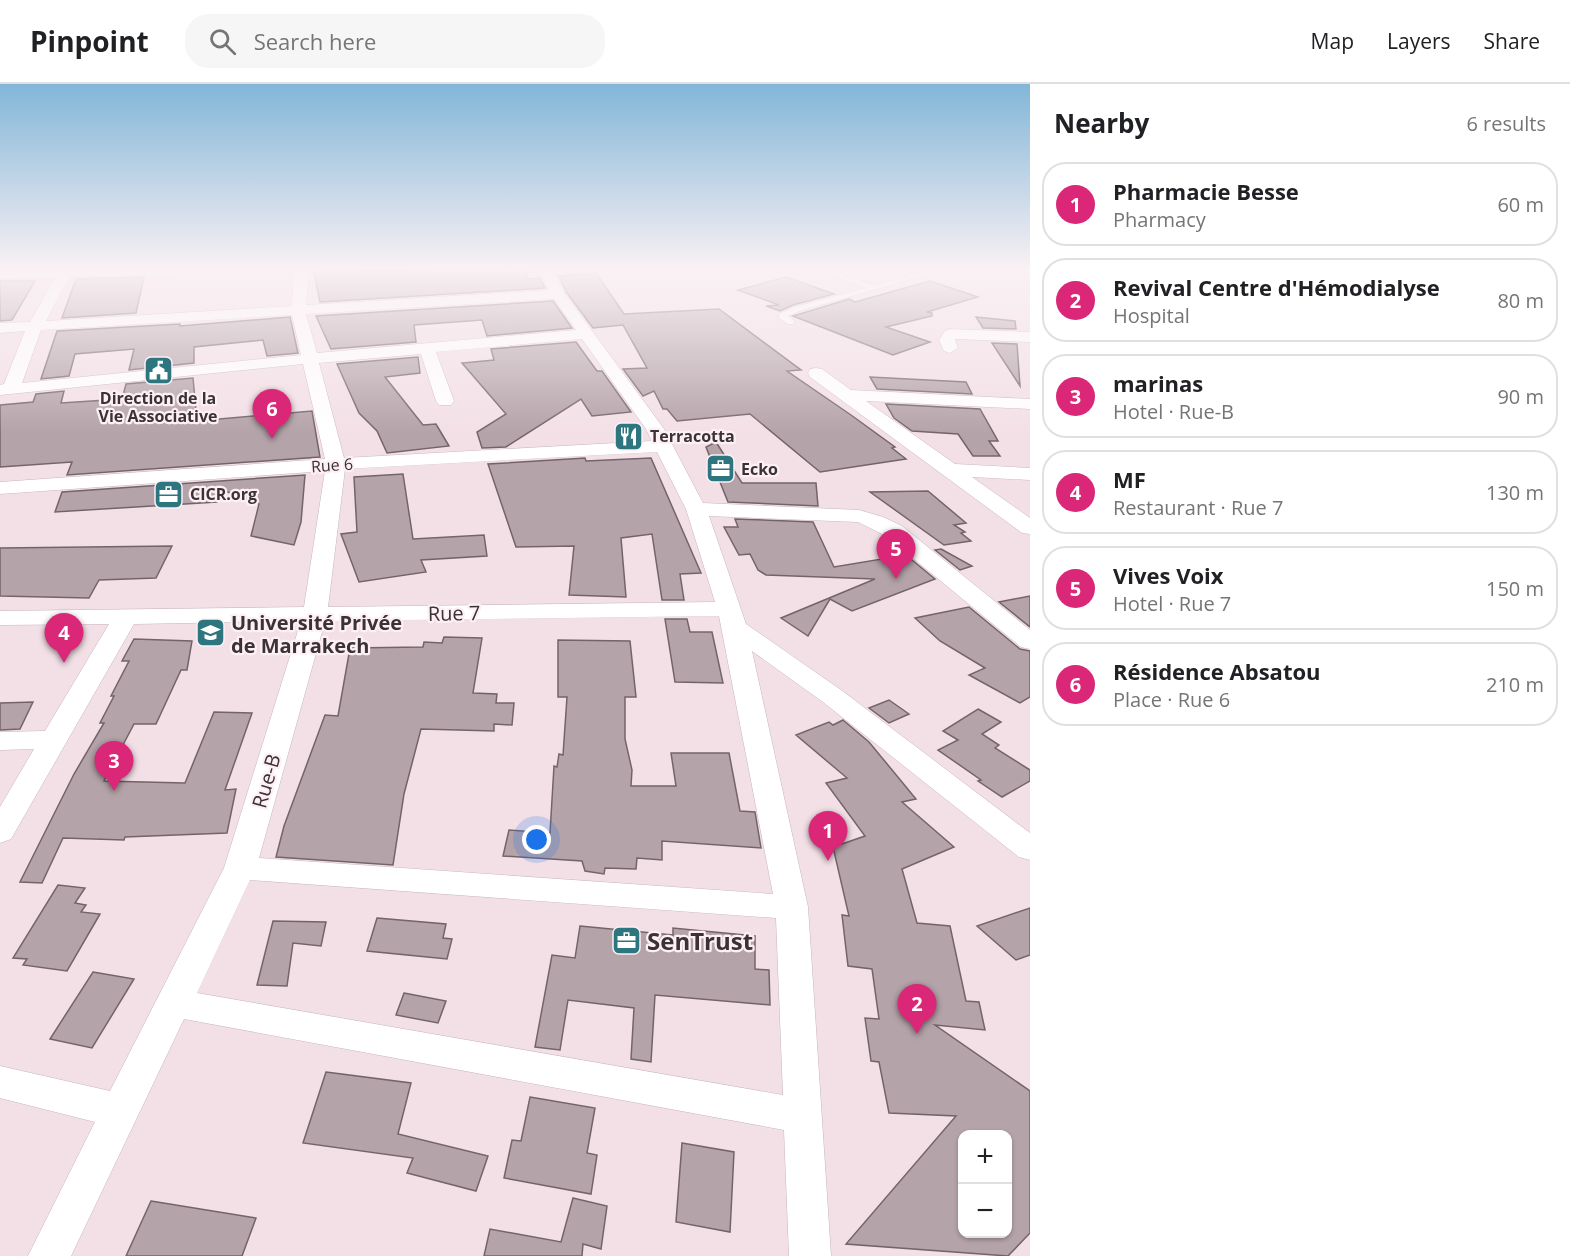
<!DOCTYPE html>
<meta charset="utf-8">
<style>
:root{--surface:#fff;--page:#f6f6f6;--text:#202124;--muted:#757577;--line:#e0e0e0;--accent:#db2777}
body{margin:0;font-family:"Open Sans",sans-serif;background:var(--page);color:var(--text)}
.controls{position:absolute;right:18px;bottom:18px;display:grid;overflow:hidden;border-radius:12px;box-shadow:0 2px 4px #0004}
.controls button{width:54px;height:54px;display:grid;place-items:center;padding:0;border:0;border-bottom:2px solid var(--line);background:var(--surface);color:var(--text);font:30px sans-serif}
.you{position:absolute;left:537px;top:756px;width:21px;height:21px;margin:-15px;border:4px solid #fff;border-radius:50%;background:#1a73e8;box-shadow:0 0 0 9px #1a73e833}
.badge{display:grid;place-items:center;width:39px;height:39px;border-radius:50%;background:var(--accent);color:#fff;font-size:20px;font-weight:700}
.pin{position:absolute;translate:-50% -50px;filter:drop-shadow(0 2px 3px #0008)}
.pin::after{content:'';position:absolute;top:32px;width:21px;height:18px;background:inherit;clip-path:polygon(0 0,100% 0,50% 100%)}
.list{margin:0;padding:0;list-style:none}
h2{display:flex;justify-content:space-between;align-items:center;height:78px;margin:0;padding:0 24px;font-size:26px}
h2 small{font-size:20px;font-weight:400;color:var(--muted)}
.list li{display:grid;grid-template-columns:39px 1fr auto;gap:18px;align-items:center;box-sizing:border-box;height:84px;margin:0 12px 12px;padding:0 12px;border:2px solid var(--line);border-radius:24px}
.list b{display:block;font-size:22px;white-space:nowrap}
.list p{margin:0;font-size:20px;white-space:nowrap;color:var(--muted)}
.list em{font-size:20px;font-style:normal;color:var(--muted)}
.icon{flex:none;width:33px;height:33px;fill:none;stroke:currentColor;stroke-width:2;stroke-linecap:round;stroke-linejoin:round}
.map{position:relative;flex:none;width:1030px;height:1172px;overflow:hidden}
header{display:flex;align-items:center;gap:36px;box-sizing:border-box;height:84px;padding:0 30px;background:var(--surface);border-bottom:2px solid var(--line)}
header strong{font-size:28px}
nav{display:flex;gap:33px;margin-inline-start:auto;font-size:21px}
.search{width:420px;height:54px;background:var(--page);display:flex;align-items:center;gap:15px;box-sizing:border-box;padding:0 21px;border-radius:24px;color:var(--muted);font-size:22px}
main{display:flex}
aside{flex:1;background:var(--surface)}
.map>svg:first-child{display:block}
.building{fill:#b4a3a9;stroke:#74646a;stroke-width:1.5;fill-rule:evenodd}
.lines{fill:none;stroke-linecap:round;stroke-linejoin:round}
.lane-casing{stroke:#c8b6bd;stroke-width:1}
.street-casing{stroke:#c8b6bd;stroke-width:1}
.lane{fill:#fff;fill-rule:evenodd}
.street{fill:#fff;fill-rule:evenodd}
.labels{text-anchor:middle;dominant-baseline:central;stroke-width:4.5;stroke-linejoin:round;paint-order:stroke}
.far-poi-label{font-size:16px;font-weight:bold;fill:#3a3335;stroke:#feeff4;text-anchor:start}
.far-street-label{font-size:16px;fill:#3a3335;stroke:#feeff4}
.street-label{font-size:20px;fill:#3a3335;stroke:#feeff4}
.poi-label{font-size:20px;font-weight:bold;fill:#3a3335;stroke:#feeff4;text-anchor:start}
.near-poi-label{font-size:24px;font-weight:bold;fill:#3a3335;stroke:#feeff4;text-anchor:start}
</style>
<header>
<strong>Pinpoint</strong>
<div class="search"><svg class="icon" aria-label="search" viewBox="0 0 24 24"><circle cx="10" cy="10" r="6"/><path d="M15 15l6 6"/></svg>Search here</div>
<nav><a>Map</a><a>Layers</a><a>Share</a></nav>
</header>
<main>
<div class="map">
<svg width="1030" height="1172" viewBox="0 0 1030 1172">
<rect width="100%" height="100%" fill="#f3e0e7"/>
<!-- building -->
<g class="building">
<polygon points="528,186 526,195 540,194 545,204 320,218 314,188"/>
<polygon points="596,189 624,230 719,225 801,286 787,287 851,331 895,363 892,364 906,375 820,388 750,330 677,337 667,325 663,325 654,307 643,312 623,285 647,284 623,241 593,244 567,209 559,192"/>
<polygon points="144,193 136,229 62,234 76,195"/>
<polygon points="786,193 834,210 793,221 780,227 766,222 779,221 738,206"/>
<polygon points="0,197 35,197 12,236 0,237"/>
<polygon points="930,197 978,213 927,228 932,229 932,232 886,243 930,258 893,271 793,232 849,215 855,218"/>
<polygon points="553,217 572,244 487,252 482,236 414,241 416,258 331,265 316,232"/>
<polygon points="290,233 298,269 267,272 263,256 194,263 194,279 129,286 134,265 75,270 69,292 41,295 57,247 180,240 180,242"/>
<polygon points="976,233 1015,237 1016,245 983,244"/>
<polygon points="576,258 597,287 602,287 631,328 592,332 581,315 506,363 482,364 477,348 506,330 462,279 494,276 491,265"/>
<polygon points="992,259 1017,260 1020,302"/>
<polygon points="418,273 420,289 385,293 423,341 436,340 449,362 387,369 377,347 359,329 337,280"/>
<polygon points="870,293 966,298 972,310 877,305"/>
<polygon points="193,294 197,337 312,327 320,373 67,391 72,378 0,383 0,321 33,318 36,310 64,307 61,319 122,315 126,300"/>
<polygon points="886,320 980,325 998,357 989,357 1000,372 973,372 958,350 912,347 894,334"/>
<polygon points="716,358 742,399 816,399 818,422 728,418 706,363"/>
<polygon points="585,374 586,377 651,374 701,489 680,490 684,516 662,516 652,450 621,454 626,513 569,511 574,462 516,463 488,380"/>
<polygon points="403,390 413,455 484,451 487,472 421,476 426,488 359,498 341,450 357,448 354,393"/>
<polygon points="305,391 301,438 294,461 251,452 259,420 220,405 217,418 55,428 62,408"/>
<polygon points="928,407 966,439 954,441 965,448 961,449 971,457 944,461 870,408"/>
<polygon points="735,435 813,438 834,483 906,471 935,495 852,527 830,515 808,552 781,534 875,495 766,491 758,486 750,470 739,471 724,443 738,443"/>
<polygon points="172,462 156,494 99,496 89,514 0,512 0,464"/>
<polygon points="941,465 972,482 960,486 935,466"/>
<polygon points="1030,512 1030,543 999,518"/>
<polygon points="969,523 1020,565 1030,567 1030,613 1020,619 969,591 985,584 940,557 915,534"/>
<polygon points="665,535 687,535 690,548 712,548 723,599 675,598"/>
<polygon points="444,553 482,554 473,609 497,610 496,619 514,619 512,641 494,640 494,647 421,645 404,710 393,781 276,773 284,742 325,631 338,632 350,564 423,563 424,558 442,559"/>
<polygon points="134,555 192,557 187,586 181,586 156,640 134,640 104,697 185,699 214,628 252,629 225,706 236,705 227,749 125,753 124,756 63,754 42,799 20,798 74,690 104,639 100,639 114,612 111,612 129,577 122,577"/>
<polygon points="558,556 630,557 636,613 625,613 625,655 632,686 631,702 676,702 671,669 729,669 740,727 755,728 761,764 662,757 662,776 637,774 636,785 605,784 604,790 585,787 582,777 503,772 509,746 550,749 554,682 557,683 559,670 563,671 567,613 558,613"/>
<polygon points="889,616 909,630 889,639 869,624"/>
<polygon points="33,618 20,645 0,646 0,619"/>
<polygon points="978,625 1001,638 982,650 999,661 995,664 1030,686 1030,697 1002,713 978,697 981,696 938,666 958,656 943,647"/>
<path d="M843,636L869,658L916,715L902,718L954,763L902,785L917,839L950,842L966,917L979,918L985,946L935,941L1030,1007V1149L1008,1172L846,1160L956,1032L889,1029L879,978L871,977L865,934L879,935L872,885L848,882L842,831L849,832L833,763L865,752L826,699L847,694L796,651L829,638L833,641ZM963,1050H1008V1149H963Z"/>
<polygon points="58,801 85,804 75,819 86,821 81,828 100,830 67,887 23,881 27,875 13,874"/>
<polygon points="1030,824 1030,871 1016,876 977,842"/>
<polygon points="377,834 446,840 443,854 452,855 447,875 367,867"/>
<polygon points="273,837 326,838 321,862 293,859 287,902 257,901"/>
<polygon points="580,842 673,851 673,844 755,852 755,885 769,886 770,921 655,911 651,978 631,975 634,924 568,916 560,966 535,963 552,871 575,874"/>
<polygon points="93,888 134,895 92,964 50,955"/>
<polygon points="404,909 446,917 438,939 396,931"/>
<polygon points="326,988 411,999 398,1050 488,1072 476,1107 407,1089 413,1074 303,1059"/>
<polygon points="530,1013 595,1024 587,1069 597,1071 591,1110 504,1094 512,1056 521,1057"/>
<polygon points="682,1059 734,1068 730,1148 676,1138"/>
<polygon points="573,1114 607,1122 601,1165 583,1160 582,1172 484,1172 490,1145 561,1158"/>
<polygon points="151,1117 256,1134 242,1172 126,1172"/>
</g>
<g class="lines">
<defs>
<polygon id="lane" points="820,186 831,186 874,202 930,186 942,186 800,227 788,232 794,236 794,240 788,240 779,234 779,230 794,223 866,204"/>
<g id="street">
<path d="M182,186L175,190L69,193L46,237L291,222L295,186H309L306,221L549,206L539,186H553L565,210L664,345L703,419L859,426L883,433L902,442L1030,546V565L1021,563L886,452L858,438L709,432L746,540L841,606L1030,749V776L1019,773L823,618L752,567L808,823L831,1172H789L784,1046L184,935L71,1172H28L95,1038L0,1014V982L110,1007L224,784L301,537L134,540L11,755L0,759V723L34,665L0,666V648L45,647L109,540L0,541V527L304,523L325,387L0,410V398L325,375L303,280L0,311V301L4,300L25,247L0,249V239L30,238L55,194L0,195V187ZM554,215L576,246L317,269L306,230ZM292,231L301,271L22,299L41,246ZM582,255L646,345L652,357L344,374L319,279L421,270L436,317L439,321H451L454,317L436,268ZM657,368L686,425L715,518L328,523L345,385ZM719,532L773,810L259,774L325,537ZM250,796L776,834L783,1011L197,909Z"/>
<polygon points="950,245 1030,248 1030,258 955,255 958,264 950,269 944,267 939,256 945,247"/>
<polygon points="816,284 822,285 851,306 1030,315 1030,325 866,317 955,380 1030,384 1030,396 972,393 1030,434 1030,450 1022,449 810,293 808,289 810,285"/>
</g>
</defs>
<!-- lane casing -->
<use href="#lane" class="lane-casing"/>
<!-- street casing -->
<use href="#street" class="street-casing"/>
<!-- lane -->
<use href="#lane" class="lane"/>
<!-- street -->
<use href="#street" class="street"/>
</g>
<!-- sky -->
<linearGradient id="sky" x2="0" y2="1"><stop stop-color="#82b6d8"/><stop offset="0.53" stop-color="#faf1f4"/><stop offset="1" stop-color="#faf1f4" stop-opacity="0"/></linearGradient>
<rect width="1030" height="350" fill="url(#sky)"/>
<!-- icons -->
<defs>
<symbol id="civic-square" viewBox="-11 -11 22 22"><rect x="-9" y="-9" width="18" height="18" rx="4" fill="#2d757f" stroke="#feeff4"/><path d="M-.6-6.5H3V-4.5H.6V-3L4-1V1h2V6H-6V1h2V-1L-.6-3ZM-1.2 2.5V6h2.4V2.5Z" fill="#fff"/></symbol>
<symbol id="restaurant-square" viewBox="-11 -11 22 22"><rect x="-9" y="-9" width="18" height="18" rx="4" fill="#2d757f" stroke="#feeff4"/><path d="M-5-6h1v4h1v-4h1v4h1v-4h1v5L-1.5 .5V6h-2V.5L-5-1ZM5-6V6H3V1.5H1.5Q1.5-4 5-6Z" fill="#fff"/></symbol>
<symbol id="office-square" viewBox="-11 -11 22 22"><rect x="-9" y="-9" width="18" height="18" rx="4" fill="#2d757f" stroke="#feeff4"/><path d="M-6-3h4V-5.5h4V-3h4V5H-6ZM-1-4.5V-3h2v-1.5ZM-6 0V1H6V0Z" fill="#fff"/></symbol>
<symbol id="university-square" viewBox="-11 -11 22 22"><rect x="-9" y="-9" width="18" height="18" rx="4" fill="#2d757f" stroke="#feeff4"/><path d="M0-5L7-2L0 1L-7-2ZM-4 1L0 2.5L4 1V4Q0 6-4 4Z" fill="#fff"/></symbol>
</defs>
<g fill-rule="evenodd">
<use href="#civic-square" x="142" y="270" width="33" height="33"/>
<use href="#restaurant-square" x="612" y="336" width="33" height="33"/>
<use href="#office-square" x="704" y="368" width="33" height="33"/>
<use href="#office-square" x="152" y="394" width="33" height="33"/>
<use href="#university-square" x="194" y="532" width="33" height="33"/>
<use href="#office-square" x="610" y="840" width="33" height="33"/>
</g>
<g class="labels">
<!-- far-poi labels -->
<g class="far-poi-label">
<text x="158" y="314" text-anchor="middle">Direction de la<tspan x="158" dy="18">Vie Associative</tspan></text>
<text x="650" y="352">Terracotta</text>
<text x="741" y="385">Ecko</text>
<text x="190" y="410">CICR.org</text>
</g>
<!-- far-street labels -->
<g class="far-street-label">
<text transform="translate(332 381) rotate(-4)">Rue 6</text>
</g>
<!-- street labels -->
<g class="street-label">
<text transform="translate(454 529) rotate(-1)">Rue 7</text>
<text transform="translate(266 697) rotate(-74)">Rue-B</text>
</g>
<!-- poi labels -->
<g class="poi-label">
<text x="231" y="538">Université Privée<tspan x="231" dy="23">de Marrakech</tspan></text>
</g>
<!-- near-poi labels -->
<g class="near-poi-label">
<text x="647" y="856">SenTrust</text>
</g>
</g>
</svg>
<div class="controls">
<button>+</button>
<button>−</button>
</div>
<div class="you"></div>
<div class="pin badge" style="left:828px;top:777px">1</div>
<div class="pin badge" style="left:917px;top:950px">2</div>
<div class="pin badge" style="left:114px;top:707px">3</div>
<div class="pin badge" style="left:64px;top:579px">4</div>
<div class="pin badge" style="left:896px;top:495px">5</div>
<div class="pin badge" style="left:272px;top:355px">6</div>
</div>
<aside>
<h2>Nearby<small>6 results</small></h2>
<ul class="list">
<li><span class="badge">1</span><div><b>Pharmacie Besse</b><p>Pharmacy</p></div><em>60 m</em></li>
<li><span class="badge">2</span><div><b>Revival Centre d'Hémodialyse</b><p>Hospital</p></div><em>80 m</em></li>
<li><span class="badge">3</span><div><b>marinas</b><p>Hotel · Rue-B</p></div><em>90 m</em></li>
<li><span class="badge">4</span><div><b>MF</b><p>Restaurant · Rue 7</p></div><em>130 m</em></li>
<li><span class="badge">5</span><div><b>Vives Voix</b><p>Hotel · Rue 7</p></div><em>150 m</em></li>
<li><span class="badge">6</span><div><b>Résidence Absatou</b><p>Place · Rue 6</p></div><em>210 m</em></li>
</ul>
</aside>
</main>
